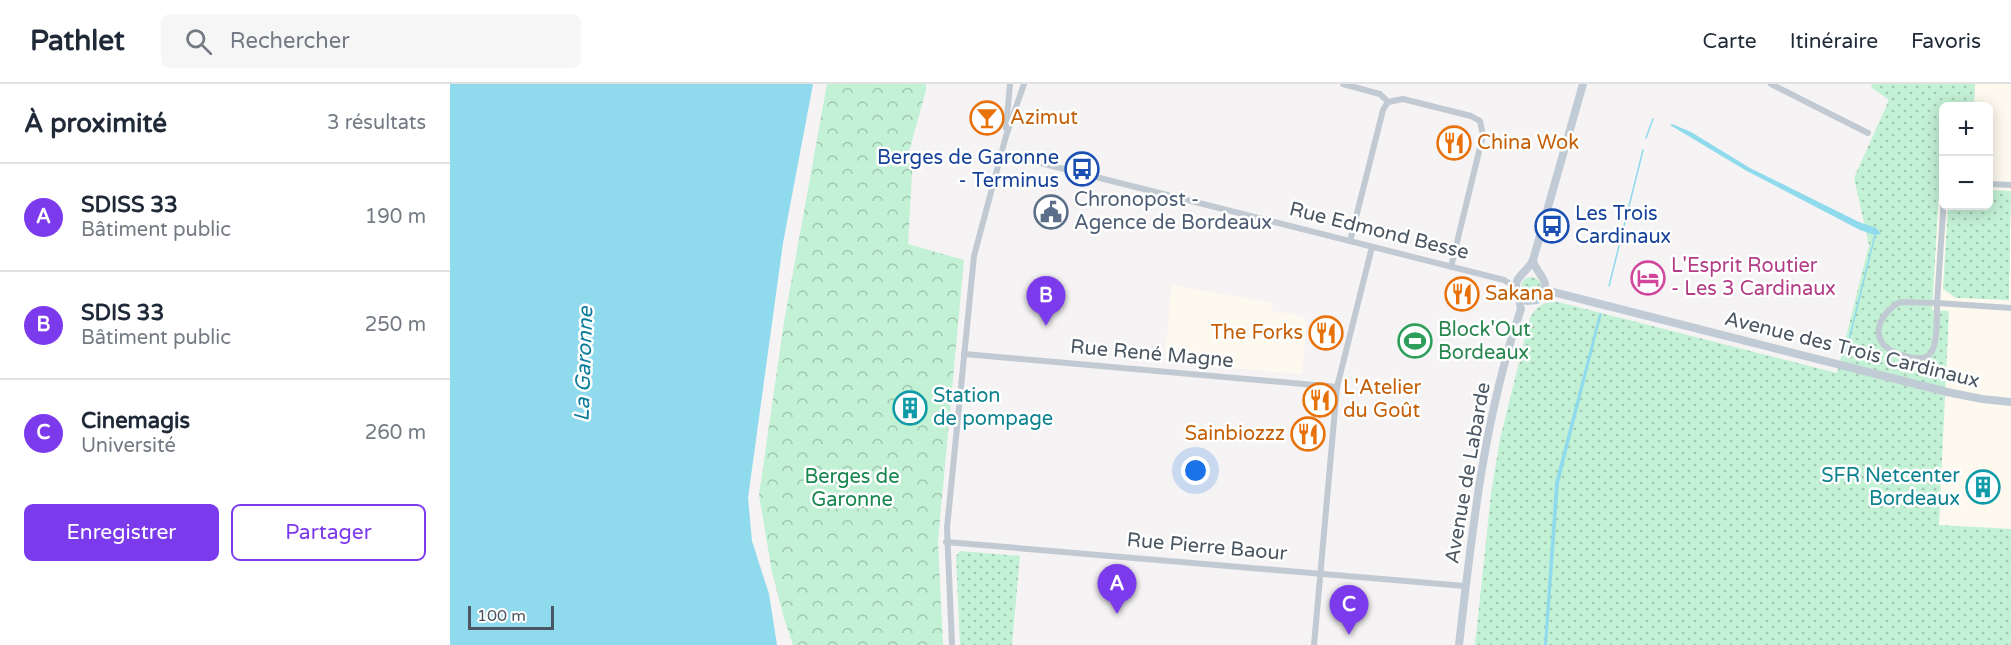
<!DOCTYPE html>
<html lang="fr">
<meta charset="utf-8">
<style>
:root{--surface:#fff;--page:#f6f6f7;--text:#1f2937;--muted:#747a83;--line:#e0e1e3;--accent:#7c3aed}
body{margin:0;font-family:"Varela Round",sans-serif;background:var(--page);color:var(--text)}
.controls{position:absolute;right:18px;top:18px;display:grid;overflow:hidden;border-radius:9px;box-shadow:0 3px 15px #0003}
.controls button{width:54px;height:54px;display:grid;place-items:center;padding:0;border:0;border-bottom:2px solid var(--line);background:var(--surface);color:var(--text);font:30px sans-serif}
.scale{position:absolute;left:18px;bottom:15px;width:86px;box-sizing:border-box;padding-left:6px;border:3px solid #4a5661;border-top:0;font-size:16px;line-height:21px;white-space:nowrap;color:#4a5661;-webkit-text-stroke:4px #fff;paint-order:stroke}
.you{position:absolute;left:746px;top:387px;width:21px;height:21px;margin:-15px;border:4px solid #fff;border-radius:50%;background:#1a73e8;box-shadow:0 0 0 9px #1a73e833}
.badge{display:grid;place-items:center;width:39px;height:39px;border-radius:50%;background:var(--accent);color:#fff;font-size:20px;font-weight:700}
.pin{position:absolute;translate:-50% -50px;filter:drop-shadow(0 2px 3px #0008)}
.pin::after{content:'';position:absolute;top:32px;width:21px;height:18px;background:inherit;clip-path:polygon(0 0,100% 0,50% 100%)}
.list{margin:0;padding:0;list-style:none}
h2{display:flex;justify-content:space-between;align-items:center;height:78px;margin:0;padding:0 24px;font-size:26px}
h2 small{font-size:20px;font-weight:400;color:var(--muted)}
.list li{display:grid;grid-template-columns:39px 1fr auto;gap:18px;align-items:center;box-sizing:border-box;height:108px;padding:0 24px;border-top:2px solid var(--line)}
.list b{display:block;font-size:22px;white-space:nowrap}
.list p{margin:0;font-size:20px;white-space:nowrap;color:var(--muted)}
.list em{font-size:20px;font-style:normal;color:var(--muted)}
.actions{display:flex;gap:12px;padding:18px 24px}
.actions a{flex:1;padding:14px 0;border:2px solid var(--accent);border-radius:9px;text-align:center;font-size:21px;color:var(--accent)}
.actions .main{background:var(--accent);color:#fff}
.icon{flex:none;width:33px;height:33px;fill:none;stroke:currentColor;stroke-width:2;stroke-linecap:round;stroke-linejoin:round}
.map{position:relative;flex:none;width:1561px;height:561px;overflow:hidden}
header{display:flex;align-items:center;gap:36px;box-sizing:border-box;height:84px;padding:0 30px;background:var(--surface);border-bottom:2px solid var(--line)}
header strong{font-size:28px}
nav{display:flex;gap:33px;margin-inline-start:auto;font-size:21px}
.search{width:420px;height:54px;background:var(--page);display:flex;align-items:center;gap:15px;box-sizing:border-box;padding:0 21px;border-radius:9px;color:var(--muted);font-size:22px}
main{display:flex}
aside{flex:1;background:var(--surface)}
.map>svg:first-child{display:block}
.commercial{fill:#fdf9ef}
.grass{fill:url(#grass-dots)}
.park{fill:url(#park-crowns)}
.water{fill:#90daee}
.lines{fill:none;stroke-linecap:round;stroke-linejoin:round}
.stream{stroke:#90daee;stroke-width:1.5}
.street{stroke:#c1cad2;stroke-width:6}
.secondary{stroke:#c1cbd6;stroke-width:8}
.labels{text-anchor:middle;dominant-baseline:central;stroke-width:5;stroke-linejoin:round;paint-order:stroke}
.food-label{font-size:20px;fill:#c56008;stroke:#fff;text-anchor:start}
.transit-label{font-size:20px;fill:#164399;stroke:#fff;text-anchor:end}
.service-label{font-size:20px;fill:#4e5e75;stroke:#fff;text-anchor:start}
.street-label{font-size:20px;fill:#4a5661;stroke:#fff}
.hotel-label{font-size:20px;fill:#b23c85;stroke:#fff;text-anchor:start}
.leisure-label{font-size:20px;fill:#27864d;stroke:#fff;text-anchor:start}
.culture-label{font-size:20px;fill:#0d838f;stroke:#fff;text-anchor:start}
.park-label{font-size:20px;fill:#17864f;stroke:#fff}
.water-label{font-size:21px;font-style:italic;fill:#0c7c9b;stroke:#fff}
</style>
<header>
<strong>Pathlet</strong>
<div class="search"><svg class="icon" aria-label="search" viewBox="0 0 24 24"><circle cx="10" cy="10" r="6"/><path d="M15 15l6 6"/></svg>Rechercher</div>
<nav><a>Carte</a><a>Itinéraire</a><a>Favoris</a></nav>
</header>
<main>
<aside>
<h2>À proximité<small>3 résultats</small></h2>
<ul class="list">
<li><span class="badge">A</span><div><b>SDISS 33</b><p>Bâtiment public</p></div><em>190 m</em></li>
<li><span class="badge">B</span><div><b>SDIS 33</b><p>Bâtiment public</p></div><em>250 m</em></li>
<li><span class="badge">C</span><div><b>Cinemagis</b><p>Université</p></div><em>260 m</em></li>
</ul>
<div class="actions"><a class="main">Enregistrer</a><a>Partager</a></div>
</aside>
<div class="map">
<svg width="1561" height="561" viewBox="0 0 1561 561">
<defs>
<pattern id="grass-dots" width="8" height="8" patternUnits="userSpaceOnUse" patternTransform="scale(1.5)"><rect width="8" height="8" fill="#c3f1d5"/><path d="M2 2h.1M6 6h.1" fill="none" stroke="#a0c6b0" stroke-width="1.8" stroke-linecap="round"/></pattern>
<pattern id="park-crowns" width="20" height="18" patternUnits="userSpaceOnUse" patternTransform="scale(1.5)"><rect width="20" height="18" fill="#c3f1d5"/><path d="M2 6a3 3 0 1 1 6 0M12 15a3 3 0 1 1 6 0" fill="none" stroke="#a0c6b0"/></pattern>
</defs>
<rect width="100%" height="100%" fill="#f5f3f3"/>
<!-- commercial -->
<g class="commercial">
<polygon points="1525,0 1561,0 1561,445 1489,441 1498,227 1482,227 1489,108 1493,101 1494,122 1538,122 1538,22 1524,22"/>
<polygon points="721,201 823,219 822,228 839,229 857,235 852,290 715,279"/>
</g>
<!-- grass -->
<g class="grass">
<path d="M1422,0H1525L1524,22H1494L1493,101L1489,108L1482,226L1499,227L1489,441L1561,445V561H1025L1041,410L1050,355L1080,234C1087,221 1094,218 1108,218L1387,289L1419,161L1404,94L1439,16L1421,3Z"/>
<polygon points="1539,106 1561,107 1559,216 1506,214 1493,205 1498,122 1538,122"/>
<circle cx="1081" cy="203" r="10"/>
<polygon points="510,467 570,472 562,561 510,561 506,472"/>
</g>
<!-- park -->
<polygon class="park" points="377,0 476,0 476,6 459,68 463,72 458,160 514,176 488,457 493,561 343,561 334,534 322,488 309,411 334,238"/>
<!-- water -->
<g class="water">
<polygon points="0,0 363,0 333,159 298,414 302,457 319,510 327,561 0,561"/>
<polygon points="1222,40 1241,48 1300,84 1409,138 1426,144 1431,150 1425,151 1410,146 1295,86 1220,41"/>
<polygon points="1152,229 1109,399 1097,561 1094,561 1105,399 1149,230"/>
</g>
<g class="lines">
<!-- stream -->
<g class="stream">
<polyline points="1196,54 1203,35"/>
<polyline points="1159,202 1193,66"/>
<polyline points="1396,268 1425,151"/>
</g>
<!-- street -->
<g class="street">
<polyline points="893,0 930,10 938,18"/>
<polyline points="1321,0 1418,49"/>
<polyline points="556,44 560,0"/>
<polyline points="551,69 1054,196 1065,203"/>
<polyline points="1538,100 1561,101"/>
<polyline points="1494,113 1487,219 1561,224"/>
<polyline points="900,157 933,26 938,18 953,15 1021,32 1030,37 1033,51 1001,183"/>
<path d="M1450,218L1487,219C1487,231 1488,262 1480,270C1470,280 1440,269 1433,260C1421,243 1436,226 1450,218Z"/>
<polyline points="514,270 887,303"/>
<polyline points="496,458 1015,502"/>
<polyline points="502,561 497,444 524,172 556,52 574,0"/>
<polyline points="864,561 887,303 922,163"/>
</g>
<!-- secondary -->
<g class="secondary">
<path d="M1083,176C1085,188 1097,193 1095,206L1087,216L1077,217L1068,211C1060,193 1077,190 1083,176L1133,0"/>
<polyline points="1095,206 1497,308 1532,315 1561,318"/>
<path d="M1009,561C1022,447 1034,333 1071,225L1068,211"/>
</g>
</g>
<!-- icons -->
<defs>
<symbol id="bar-ring" viewBox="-11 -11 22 22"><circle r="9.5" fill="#fff" stroke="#e8710a" stroke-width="1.5"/><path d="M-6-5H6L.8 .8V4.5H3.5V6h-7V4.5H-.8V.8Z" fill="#e8710a"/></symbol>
<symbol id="restaurant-ring" viewBox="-11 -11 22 22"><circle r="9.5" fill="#fff" stroke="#e8710a" stroke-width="1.5"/><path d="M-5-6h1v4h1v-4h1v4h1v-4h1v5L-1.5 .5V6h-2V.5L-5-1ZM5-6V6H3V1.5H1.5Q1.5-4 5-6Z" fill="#e8710a"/></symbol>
<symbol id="bus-ring" viewBox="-11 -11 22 22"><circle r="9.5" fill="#fff" stroke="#1a4fb4" stroke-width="1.5"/><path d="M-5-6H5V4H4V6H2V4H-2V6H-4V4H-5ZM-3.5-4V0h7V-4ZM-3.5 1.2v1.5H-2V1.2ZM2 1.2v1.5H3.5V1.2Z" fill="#1a4fb4"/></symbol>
<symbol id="civic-ring" viewBox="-11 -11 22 22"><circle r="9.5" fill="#fff" stroke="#5c6f8a" stroke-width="1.5"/><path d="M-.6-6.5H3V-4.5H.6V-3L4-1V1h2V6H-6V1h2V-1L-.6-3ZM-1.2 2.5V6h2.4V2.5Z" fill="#5c6f8a"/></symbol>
<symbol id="hotel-ring" viewBox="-11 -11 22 22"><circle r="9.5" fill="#fff" stroke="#d1479c" stroke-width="1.5"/><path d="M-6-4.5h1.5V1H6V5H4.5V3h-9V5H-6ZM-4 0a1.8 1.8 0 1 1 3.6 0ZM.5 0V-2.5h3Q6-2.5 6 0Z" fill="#d1479c"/></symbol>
<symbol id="stadium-ring" viewBox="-11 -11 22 22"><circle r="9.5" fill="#fff" stroke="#2e9e5b" stroke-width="1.5"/><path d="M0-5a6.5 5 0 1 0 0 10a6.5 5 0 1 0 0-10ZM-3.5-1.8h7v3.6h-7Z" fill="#2e9e5b"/></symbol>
<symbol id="building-ring" viewBox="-11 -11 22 22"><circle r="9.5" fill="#fff" stroke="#0f9aa8" stroke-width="1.5"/><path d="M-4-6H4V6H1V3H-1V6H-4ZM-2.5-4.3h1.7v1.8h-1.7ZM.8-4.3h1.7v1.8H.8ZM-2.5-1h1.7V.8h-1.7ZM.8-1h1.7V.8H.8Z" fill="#0f9aa8"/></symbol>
</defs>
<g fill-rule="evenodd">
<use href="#bar-ring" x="518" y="15" width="38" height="38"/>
<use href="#restaurant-ring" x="985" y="40" width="38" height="38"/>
<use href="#bus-ring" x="613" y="66" width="38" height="38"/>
<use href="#civic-ring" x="582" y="109" width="38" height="38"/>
<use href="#bus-ring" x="1083" y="123" width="38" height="38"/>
<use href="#hotel-ring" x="1179" y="175" width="38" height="38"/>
<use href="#restaurant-ring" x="993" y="191" width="38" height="38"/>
<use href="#restaurant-ring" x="857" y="230" width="38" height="38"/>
<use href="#stadium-ring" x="946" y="238" width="38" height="38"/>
<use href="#restaurant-ring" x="851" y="297" width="38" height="38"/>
<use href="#building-ring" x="441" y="305" width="38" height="38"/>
<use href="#restaurant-ring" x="839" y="331" width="38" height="38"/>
<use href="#building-ring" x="1514" y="384" width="38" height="38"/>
</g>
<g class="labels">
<!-- food labels -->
<g class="food-label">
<text x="560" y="34">Azimut</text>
<text x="1027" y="59">China Wok</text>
<text x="1035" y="210">Sakana</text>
<text x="853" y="249" text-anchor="end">The Forks</text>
<text x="893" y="304">L'Atelier<tspan x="893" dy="23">du Goût</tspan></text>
<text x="835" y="350" text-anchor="end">Sainbiozzz</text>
</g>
<!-- transit labels -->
<g class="transit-label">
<text x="609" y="74">Berges de Garonne<tspan x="609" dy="23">- Terminus</tspan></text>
<text x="1125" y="130" text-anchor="start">Les Trois<tspan x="1125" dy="23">Cardinaux</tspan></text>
</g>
<!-- service labels -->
<g class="service-label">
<text x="624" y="116">Chronopost -<tspan x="624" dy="23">Agence de Bordeaux</tspan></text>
</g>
<!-- street labels -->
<g class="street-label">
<text transform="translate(929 147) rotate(14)">Rue Edmond Besse</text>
<text transform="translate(1402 266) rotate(14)">Avenue des Trois Cardinaux</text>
<text transform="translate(702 270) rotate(5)">Rue René Magne</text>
<text transform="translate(1018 389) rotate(-80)">Avenue de Labarde</text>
<text transform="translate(757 463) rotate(5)">Rue Pierre Baour</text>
</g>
<!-- hotel labels -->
<g class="hotel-label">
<text x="1221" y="182">L'Esprit Routier<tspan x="1221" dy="23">- Les 3 Cardinaux</tspan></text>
</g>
<!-- leisure labels -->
<g class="leisure-label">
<text x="988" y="246">Block'Out<tspan x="988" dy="23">Bordeaux</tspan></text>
</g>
<!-- culture labels -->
<g class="culture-label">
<text x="483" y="312">Station<tspan x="483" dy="23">de pompage</tspan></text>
<text x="1510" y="392" text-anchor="end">SFR Netcenter<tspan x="1510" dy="23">Bordeaux</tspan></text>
</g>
<!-- park labels -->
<g class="park-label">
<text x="402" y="393">Berges de<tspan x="402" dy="23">Garonne</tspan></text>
</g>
<!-- water labels -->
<g class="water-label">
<text transform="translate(134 280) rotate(-88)">La Garonne</text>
</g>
</g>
</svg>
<div class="controls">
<button>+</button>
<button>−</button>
</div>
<div class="scale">100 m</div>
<div class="you"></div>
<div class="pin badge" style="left:667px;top:530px">A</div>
<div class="pin badge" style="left:596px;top:242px">B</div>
<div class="pin badge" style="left:899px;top:551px">C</div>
</div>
</main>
